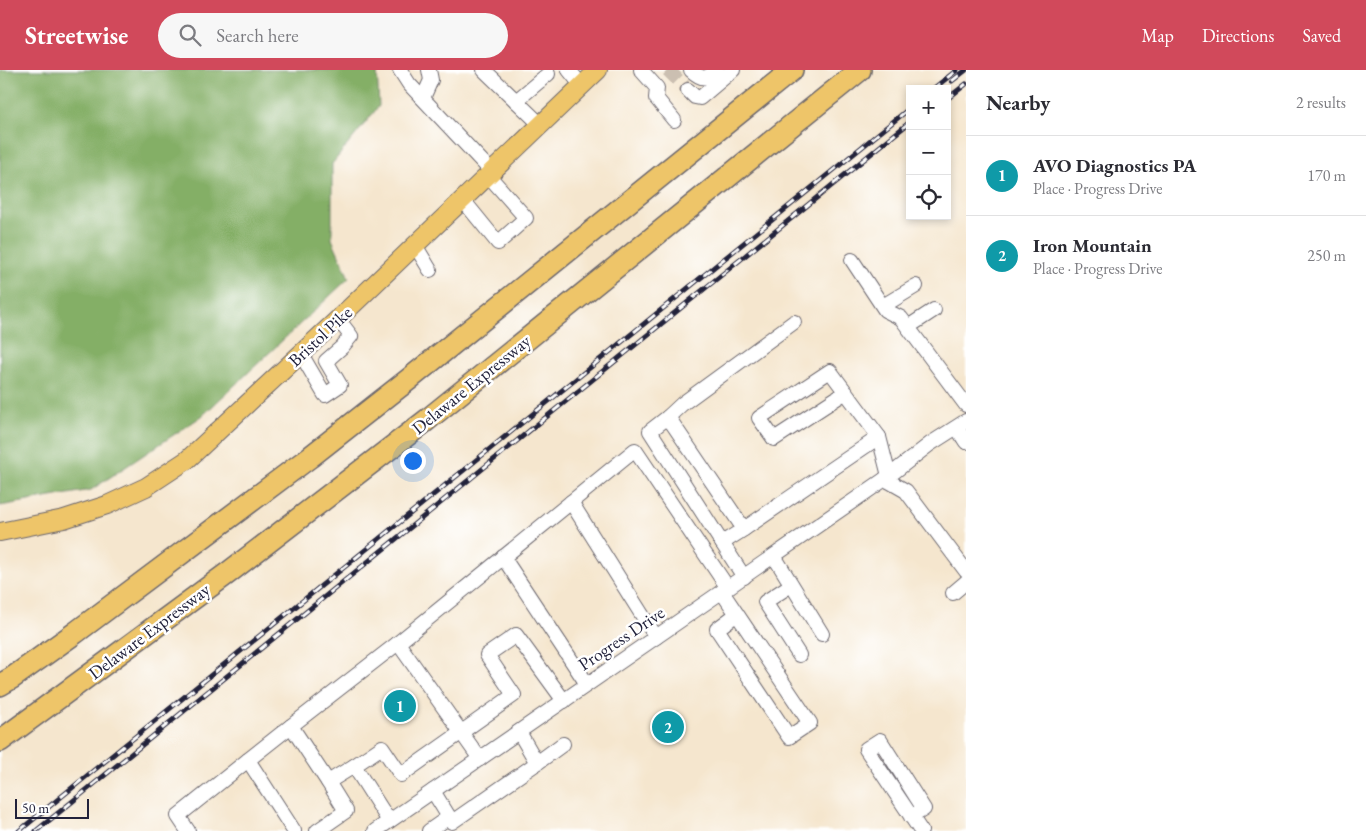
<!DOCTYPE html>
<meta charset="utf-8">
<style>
:root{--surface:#fff;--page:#f7f7f7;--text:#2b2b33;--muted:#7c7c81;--line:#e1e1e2;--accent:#d1495b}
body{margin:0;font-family:"EB Garamond",serif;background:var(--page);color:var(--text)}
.controls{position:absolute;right:15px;top:15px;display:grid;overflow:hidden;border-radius:0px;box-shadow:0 2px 8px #0003}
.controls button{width:45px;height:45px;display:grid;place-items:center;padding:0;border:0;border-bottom:1px solid var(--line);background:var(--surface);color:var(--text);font:25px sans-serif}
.scale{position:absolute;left:15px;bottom:12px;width:74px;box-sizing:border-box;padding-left:5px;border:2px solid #22223b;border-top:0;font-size:14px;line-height:18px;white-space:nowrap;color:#22223b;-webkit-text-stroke:4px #fff;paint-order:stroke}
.you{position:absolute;left:412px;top:390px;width:18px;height:18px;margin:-12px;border:4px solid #fff;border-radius:50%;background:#1a73e8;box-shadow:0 0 0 8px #1a73e833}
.badge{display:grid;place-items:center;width:32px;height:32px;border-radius:50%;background:var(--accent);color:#fff;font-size:16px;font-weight:700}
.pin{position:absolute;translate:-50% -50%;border:2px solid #fff;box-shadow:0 1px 5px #0006}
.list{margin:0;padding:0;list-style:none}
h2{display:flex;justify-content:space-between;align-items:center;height:65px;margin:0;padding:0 20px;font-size:21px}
h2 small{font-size:16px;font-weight:400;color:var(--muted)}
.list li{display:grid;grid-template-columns:32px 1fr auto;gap:15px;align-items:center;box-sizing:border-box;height:80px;padding:0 20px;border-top:1px solid var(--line)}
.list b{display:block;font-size:19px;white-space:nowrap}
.list p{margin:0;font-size:16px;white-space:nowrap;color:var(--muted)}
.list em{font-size:16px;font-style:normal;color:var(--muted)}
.icon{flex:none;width:28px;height:28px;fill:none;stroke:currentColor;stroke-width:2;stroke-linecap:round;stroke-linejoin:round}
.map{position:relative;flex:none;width:966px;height:761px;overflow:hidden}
header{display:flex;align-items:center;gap:30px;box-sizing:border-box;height:70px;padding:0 25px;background:var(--accent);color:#fff}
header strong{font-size:24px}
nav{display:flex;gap:28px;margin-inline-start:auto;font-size:18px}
.search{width:350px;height:45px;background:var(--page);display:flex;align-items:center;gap:12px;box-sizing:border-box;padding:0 18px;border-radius:28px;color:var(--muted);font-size:19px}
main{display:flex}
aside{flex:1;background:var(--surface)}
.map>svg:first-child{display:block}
.forest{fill:#84af66;stroke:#536850}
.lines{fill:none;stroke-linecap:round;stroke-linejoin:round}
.minor-tunnel{stroke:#cbbfb1;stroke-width:14;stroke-dasharray:14 7;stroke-linecap:butt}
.minor-casing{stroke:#6c676e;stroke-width:16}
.major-casing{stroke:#6c676e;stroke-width:20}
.highway-casing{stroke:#6c676e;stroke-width:24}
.minor{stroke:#fff;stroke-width:14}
.major{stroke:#eec569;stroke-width:18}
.highway{stroke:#eec569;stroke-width:21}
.rail-casing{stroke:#22223b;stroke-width:5}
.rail{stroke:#fff;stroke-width:3;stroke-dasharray:9;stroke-linecap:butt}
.labels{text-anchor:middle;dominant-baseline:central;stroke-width:5;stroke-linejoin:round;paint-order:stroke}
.street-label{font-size:18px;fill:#22223b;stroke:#fff}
</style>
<header>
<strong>Streetwise</strong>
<div class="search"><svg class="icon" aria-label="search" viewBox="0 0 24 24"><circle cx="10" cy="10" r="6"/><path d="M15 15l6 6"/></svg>Search here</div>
<nav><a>Map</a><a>Directions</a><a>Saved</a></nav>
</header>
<main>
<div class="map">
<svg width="966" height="761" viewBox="0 0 966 761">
<rect width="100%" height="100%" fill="#fff"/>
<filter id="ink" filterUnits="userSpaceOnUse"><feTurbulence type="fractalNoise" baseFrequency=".02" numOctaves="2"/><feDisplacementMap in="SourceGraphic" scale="10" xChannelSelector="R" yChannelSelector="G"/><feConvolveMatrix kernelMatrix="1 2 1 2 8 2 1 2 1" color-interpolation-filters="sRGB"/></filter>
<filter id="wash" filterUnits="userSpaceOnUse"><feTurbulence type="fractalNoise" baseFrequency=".0096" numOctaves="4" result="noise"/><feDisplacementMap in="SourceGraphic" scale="20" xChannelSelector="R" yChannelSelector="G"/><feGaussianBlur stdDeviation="1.12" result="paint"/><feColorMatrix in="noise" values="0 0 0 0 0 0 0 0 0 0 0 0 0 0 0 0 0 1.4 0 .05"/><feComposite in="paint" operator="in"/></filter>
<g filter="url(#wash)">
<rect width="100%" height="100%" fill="#f5e6ce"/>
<!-- forest -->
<polygon class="forest" points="0,0 377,0 379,36 332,94 332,169 349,208 202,346 91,420 0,436"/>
</g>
<g filter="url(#ink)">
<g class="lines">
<!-- minor-tunnel -->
<polyline class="minor-tunnel" points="668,0 688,20"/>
<defs>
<g id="minor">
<polyline points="400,0 409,14 492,102"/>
<polyline points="484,0 541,55"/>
<polyline points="569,0 582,16"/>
<polyline points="641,0 657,18 656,28 674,50"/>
<path d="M691,0C703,11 706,9 717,0"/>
<polyline points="688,20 695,27 700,28 733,0"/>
<polyline points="423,28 431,10 429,0"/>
<polyline points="516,31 548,4"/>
<polyline points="463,130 498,173 526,148 488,105"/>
<polyline points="415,175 430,200"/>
<polyline points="852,190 885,240 901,248 966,335"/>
<polyline points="883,236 916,216"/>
<polyline points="908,257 934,240"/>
<polyline points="301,284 325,325 340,315 326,291 342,277 351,266 338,249"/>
<polyline points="668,347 682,334 794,252"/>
<polyline points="957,358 966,372"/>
<polyline points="879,367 889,406"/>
<polyline points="885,409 906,421 966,501"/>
<polyline points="571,432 656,567"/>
<polyline points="722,473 744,459"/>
<polyline points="774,486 822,564"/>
<polyline points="503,487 587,614"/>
<polyline points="744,507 650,361 668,347 744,459 879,367 830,301 759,348 774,369 846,322"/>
<polyline points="791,515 765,532 799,585"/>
<polyline points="722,522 810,653 789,667 717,559 737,544"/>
<polyline points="953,523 966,512"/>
<polyline points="291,656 398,573"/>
<polyline points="480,689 398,573 635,380 728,518"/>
<polyline points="537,693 563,674"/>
<polyline points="433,721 452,752 537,693 519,662"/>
<polyline points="911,747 924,739 880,670 866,679 921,761"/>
<polyline points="389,751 354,696 382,677 401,705 514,625 487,585 516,565 564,631"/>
<polyline points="188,761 178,746 248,690"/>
<polyline points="294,761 248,690 291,656 328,712 354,696"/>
<polyline points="317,761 346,741 328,712"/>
<polyline points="375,761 885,409 930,374 966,351"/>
<polyline points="429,761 449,747"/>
</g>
<polyline id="major" points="0,462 64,449 107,435 146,417 187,390 338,249 598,0"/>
<g id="highway">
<polyline points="0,615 12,608 75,563 310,387 408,310 792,0"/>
<polyline points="0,671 228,503 427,350 860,0"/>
</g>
</defs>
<!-- minor casing -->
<use href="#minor" class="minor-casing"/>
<!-- major casing -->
<use href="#major" class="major-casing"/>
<!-- highway casing -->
<use href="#highway" class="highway-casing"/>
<!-- minor -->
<use href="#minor" class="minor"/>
<!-- major -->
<use href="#major" class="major"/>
<!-- highway -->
<use href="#highway" class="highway"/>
<defs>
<g id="rail">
<polyline points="952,11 966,0"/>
<polyline points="933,19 957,0"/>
<polyline points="947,29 966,14"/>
<polyline points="19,761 910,38"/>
<polyline points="36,761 910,52"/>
</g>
</defs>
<!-- rail casing -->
<use href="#rail" class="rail-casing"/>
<!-- rail -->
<use href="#rail" class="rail"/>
</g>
</g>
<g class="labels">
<!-- street labels -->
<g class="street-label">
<text transform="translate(320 266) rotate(-43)">Bristol Pike</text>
<text transform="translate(471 314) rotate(-39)">Delaware Expressway</text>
<text transform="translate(149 561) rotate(-37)">Delaware Expressway</text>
<text transform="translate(621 568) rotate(-34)">Progress Drive</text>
</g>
</g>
</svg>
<div class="controls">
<button>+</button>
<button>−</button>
<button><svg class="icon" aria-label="locate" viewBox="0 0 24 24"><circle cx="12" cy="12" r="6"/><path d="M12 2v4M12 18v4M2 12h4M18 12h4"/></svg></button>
</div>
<div class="scale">50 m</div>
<div class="you"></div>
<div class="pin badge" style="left:400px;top:636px;background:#0f9aa8">1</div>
<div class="pin badge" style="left:668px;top:657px;background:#0f9aa8">2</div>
</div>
<aside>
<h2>Nearby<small>2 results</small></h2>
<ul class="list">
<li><span class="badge" style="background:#0f9aa8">1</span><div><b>AVO Diagnostics PA</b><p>Place · Progress Drive</p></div><em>170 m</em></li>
<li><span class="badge" style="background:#0f9aa8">2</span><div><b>Iron Mountain</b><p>Place · Progress Drive</p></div><em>250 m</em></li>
</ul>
</aside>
</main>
